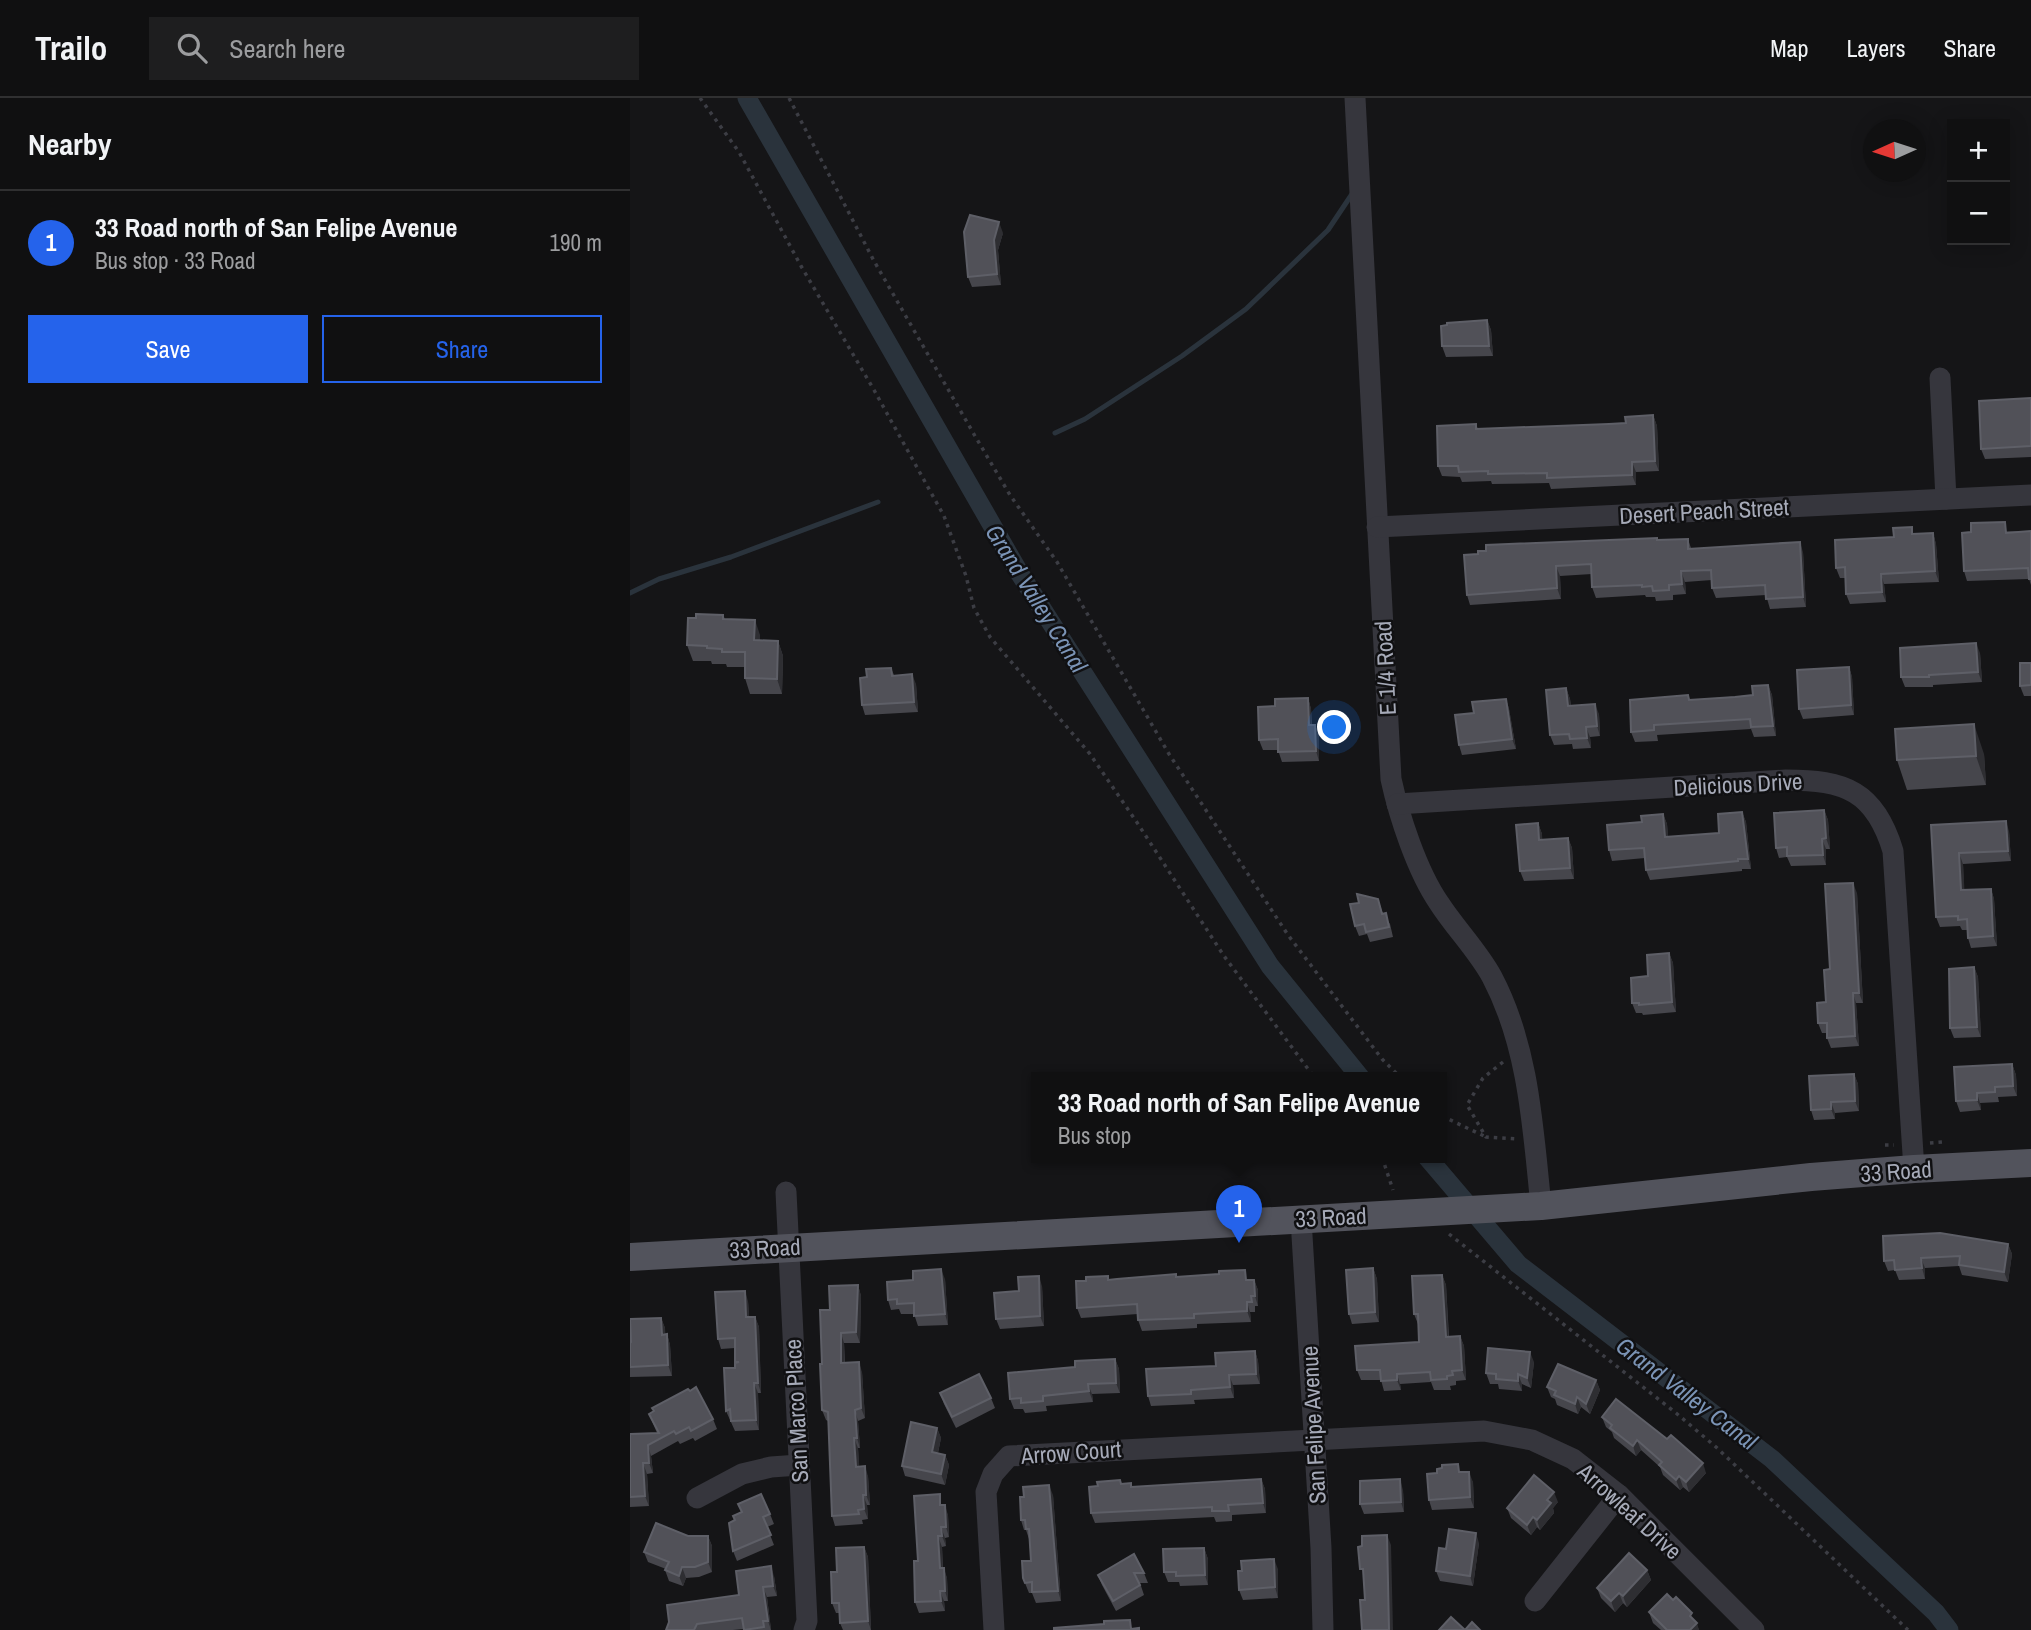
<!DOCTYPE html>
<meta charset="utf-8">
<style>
:root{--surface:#101011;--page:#1e1e1f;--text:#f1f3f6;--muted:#9c9d9f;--line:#303031;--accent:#2563eb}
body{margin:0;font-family:"Archivo Narrow",sans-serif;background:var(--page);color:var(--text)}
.controls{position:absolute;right:21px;top:21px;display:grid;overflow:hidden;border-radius:0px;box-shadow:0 4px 18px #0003}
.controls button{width:63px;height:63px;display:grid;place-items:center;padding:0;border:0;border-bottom:2px solid var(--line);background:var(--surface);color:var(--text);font:35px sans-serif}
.compass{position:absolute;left:1233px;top:21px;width:63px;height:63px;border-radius:50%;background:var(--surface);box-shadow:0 4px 18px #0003;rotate:267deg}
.you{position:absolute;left:705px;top:630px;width:24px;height:24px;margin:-18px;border:5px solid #fff;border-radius:50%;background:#1a73e8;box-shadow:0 0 0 10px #1a73e833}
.badge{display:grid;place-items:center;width:46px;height:46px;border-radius:50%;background:var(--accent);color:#fff;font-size:23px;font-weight:700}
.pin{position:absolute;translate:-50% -58px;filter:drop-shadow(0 2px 4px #0008)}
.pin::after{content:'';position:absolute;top:37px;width:24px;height:21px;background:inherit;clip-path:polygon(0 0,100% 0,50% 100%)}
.popup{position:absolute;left:401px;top:974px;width:416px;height:91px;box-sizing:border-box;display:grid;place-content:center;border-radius:0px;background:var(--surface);filter:drop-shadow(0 2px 5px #0005);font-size:23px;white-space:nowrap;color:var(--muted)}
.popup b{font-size:26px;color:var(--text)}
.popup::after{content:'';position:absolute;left:50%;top:100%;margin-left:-14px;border:14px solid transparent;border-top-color:var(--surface)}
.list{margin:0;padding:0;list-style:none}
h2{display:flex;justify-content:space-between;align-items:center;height:91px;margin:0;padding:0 28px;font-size:30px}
h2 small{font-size:23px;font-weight:400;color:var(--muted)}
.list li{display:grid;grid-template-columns:46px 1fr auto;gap:21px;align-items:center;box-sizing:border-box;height:105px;padding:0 28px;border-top:2px solid var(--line)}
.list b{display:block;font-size:26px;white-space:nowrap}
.list p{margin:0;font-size:23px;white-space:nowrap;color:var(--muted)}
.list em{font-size:23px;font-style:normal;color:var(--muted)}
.actions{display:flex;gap:14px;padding:21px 28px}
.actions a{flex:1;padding:16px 0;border:2px solid var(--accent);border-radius:0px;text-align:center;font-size:24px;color:var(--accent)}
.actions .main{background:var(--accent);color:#fff}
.icon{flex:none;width:38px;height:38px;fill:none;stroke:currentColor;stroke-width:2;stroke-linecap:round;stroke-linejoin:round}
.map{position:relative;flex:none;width:1401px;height:1532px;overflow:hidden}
header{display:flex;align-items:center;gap:42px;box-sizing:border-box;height:98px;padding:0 35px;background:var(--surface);border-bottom:2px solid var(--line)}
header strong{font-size:33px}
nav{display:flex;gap:38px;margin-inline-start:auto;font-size:24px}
.search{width:490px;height:63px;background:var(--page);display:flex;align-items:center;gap:18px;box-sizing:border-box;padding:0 24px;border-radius:0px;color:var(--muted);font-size:26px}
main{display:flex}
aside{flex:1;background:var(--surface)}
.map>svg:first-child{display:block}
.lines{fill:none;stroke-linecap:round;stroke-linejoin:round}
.stream{stroke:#2a333c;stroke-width:5}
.canal{stroke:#2a333c;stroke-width:19}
.path{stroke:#3c3d44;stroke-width:3.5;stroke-dasharray:3.5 5;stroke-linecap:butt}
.minor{stroke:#36363d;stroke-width:21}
.major{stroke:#52535c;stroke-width:28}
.wall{fill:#46464c}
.shaded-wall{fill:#2e2e32}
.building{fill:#515158;stroke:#5e5f67;stroke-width:2}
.labels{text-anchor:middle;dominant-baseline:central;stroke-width:5;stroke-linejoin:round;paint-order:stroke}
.street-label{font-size:23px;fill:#a6aab8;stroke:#101012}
.water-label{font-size:24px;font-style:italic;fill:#7b94b6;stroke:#101012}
</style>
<header>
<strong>Trailo</strong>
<div class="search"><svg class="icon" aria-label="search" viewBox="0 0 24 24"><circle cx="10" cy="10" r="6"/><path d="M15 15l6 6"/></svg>Search here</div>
<nav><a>Map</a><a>Layers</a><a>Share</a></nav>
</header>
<main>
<aside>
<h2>Nearby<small></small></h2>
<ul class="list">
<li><span class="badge">1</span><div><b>33 Road north of San Felipe Avenue</b><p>Bus stop · 33 Road</p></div><em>190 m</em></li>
</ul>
<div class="actions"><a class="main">Save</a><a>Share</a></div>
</aside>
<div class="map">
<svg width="1401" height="1532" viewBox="0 0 1401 1532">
<rect width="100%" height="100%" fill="#151517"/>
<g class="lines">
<!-- stream -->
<g class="stream">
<polyline points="425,335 455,321 552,258 616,211 698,132 722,96"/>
<polyline points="0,495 29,481 101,459 248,404"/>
</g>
<!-- canal -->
<g class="canal">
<polyline points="117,0 390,476 640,868 730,979"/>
<polyline points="797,1059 888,1166 1142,1361 1306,1515 1319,1532"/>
</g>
<!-- path -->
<g class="path">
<polyline points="70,0 109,54 171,168 244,292 314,418 336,478 344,510 360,539 460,656 508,726 594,858 684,979"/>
<polyline points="159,0 244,163 345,338 380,397 427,464 539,656 658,837 752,961 770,979"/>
<polyline points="873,964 853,980 837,1007 856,1039 887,1041"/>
<polyline points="812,1018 854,1038"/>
<polyline points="1300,1045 1312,1044"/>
<polyline points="1255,1047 1264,1047"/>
<polyline points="752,1059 763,1092"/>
<polyline points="819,1136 1046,1315 1086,1349 1278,1532"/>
</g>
<!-- minor -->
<g class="minor">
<path d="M725,0L761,681C769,718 787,773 809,805C825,830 848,853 862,879C899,949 903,1031 911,1108"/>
<polyline points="1310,280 1316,401"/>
<polyline points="747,429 1401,397"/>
<path d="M767,706L1156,682C1215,682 1245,693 1263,753L1284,1071"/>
<polyline points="156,1094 177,1523 174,1532"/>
<polyline points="671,1121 691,1450 693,1532"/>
<polyline points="67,1400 112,1376 141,1369 169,1367"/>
<polyline points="905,1503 989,1397"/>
<polyline points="364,1532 356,1394 363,1376 379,1358 854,1333 902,1342 943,1361 989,1397 1124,1532"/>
</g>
<!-- major -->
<polyline class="major" points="0,1159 911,1108 1181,1079 1284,1071 1401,1065"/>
</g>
<!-- wall -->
<g class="wall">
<polygon points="373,135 368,152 371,187 342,189 338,179"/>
<polygon points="857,222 861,232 863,258 816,259 812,248 817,227"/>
<polygon points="1401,300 1401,359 1355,361 1351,351"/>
<polygon points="1023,317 1027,328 1029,373 1006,374 1006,387 921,391 919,385 862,386 861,383 832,384 830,379 812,378 808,368 846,326 848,331 979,326 996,325"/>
<polygon points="1401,433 1401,487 1399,481 1337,483 1334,473 1341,434"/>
<polygon points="1303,435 1306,446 1309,484 1254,486 1256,504 1220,506 1216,496 1215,480 1210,480 1206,470 1264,439"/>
<polygon points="1058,441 1061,450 1173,454 1176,509 1140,511 1136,497 1086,500 1082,490 1082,482 1055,484 1056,496 1043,497 1043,502 1026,503 1025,499 1016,499 1015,497 966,500 962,489 962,476 930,478 931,501 840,507 837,497 834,457"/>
<polygon points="93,517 95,521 130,537 130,542 148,543 153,558 152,596 120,596 115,580 115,569 97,569 96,566 82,566 81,563 63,563 57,547 66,520"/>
<polygon points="1350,555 1352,584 1303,587 1303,589 1275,589 1271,579"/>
<polygon points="1401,565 1401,598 1394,598 1390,588"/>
<polygon points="1219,569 1222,579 1224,617 1173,621 1169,611"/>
<polygon points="261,570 264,577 286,586 288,614 235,617 232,607 237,579"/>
<polygon points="1138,587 1142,597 1146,638 1124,639 1121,631 1027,637 1028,643 1005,644 1001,634 1058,597 1060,602 1123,597"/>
<polygon points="936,590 940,601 941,608 969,616 970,638 960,639 961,650 943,651 942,646 924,647 920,637"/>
<polygon points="678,600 681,611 682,627 685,627 689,637 689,663 652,664 648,652 633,652 629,642 645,608"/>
<polygon points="876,601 879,611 886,651 832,657 829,647"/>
<polygon points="1354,656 1356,687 1277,692 1267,662"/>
<polygon points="1194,712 1198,722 1200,751 1196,751 1196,767 1161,768 1157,759 1149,760 1146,750"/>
<polygon points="1112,714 1116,724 1121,771 1112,771 1112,773 1020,782 1016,772 1015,760 982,763 979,752 1012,724 1033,716 1037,726 1038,739 1089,735"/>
<polygon points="908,725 912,736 912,742 938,740 942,750 944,781 894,783 890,773"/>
<polygon points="1301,727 1379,733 1381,763 1333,766 1334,792 1361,791 1364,801 1367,848 1341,850 1338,840 1337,832 1332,832 1330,828 1310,829 1306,819"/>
<polygon points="1227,795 1233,905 1226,905 1229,948 1201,950 1197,940 1197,935 1192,935 1188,925 1196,904 1200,871"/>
<polygon points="748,801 753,816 760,826 763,839 740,844 737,836 729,838 725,828"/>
<polygon points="1039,855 1043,865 1046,914 1013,917 1012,915 1006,915 1002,905 1018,878"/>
<polygon points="1344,869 1348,879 1351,939 1324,940 1320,930"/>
<polygon points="1382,966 1386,977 1387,998 1368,999 1369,1004 1350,1005 1351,1012 1330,1014 1326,1003"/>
<polygon points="1224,976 1228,986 1229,1013 1205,1015 1205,1021 1184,1022 1181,1012"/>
<polygon points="1378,1146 1382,1156 1378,1184 1332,1177 1329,1168 1295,1170 1295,1181 1269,1182 1265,1172 1258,1173 1254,1163"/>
<polygon points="743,1170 747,1181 749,1224 722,1226 719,1216"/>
<polygon points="812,1177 816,1187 819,1238 830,1238 834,1248 836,1282 826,1283 826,1287 820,1288 821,1292 804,1292 801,1284 770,1286 771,1292 754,1293 751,1282 731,1282 727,1272 789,1244 788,1226 784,1216"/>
<polygon points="546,1179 624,1182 628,1192 628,1208 625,1208 625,1214 620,1214 621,1224 567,1226 567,1230 512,1233 508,1222 508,1216 451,1220 447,1210"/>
<polygon points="315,1181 318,1227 288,1228 284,1216 271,1216 269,1211 261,1212 258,1202"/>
<polygon points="228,1187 231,1198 230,1245 214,1245 215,1264 232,1274 235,1320 228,1323 230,1350 228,1350 229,1369 238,1378 240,1407 237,1407 238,1421 232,1422 233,1426 205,1428 202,1418 198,1323 196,1322 192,1312 200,1212"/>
<polygon points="412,1188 414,1228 370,1231 366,1221 389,1193"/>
<polygon points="118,1203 119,1219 125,1219 129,1229 131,1295 128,1295 129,1332 105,1333 96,1313 105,1270 105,1250 91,1251 88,1241"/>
<polygon points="31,1220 35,1230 35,1237 37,1236 40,1247 42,1278 0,1279 0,1245"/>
<polygon points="625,1253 628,1263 630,1286 603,1287 604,1300 564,1302 565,1306 521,1308 518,1298 586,1268"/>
<polygon points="485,1261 489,1271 490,1295 462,1296 463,1304 416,1308 417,1313 395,1315 393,1311 384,1311 380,1301 445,1269"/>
<polygon points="904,1264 901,1290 892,1286 892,1293 869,1291 868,1286 860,1286 856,1275"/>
<polygon points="966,1282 970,1292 960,1316 951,1309 948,1316 927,1307 925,1301 921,1299 917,1289"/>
<polygon points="310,1295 361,1300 365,1310 326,1330 314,1306"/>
<polygon points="19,1316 83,1321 87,1331 65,1343 63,1340 50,1346 48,1343 21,1358 23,1375 17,1376 19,1408 0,1409 0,1336 27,1335"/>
<polygon points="972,1319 1076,1375 1059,1394 1053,1389 1050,1392 1033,1377 1030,1369 1011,1352 1006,1358 984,1340 982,1334 976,1329"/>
<polygon points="307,1330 311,1340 308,1355 315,1357 319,1367 315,1387 275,1378 272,1368"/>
<polygon points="832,1374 843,1384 844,1410 802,1412 799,1402"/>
<polygon points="631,1381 635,1391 636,1415 602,1417 602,1423 586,1424 584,1419 465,1425 461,1415 492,1386 501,1385 502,1389"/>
<polygon points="773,1392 774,1414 734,1416 730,1406"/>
<polygon points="423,1397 431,1503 406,1505 402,1495 399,1495 393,1480 401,1463 399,1441 396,1432 394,1432 391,1422"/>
<polygon points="928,1404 923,1410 924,1415 910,1432 907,1429 901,1437 881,1420 877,1410"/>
<polygon points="313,1407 318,1417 319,1439 315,1440 316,1448 312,1449 313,1470 317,1480 318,1503 314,1503 315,1513 289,1515 285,1504 288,1463"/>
<polygon points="140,1416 144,1426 137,1429 144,1447 107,1463 103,1453 99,1425"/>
<polygon points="58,1438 78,1438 82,1448 82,1474 69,1479 56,1480 53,1488 39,1483 35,1472 36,1471 18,1464 14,1454"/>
<polygon points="849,1445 843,1488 810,1483 806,1473 816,1451"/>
<polygon points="234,1449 238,1459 241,1532 213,1532 210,1525 210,1515 206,1515 202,1505 207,1474"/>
<polygon points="574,1450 578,1461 578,1487 550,1488 549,1484 538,1484 534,1474"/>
<polygon points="648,1471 648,1500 613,1502 609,1492"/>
<polygon points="1017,1472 1021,1482 997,1509 993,1505 985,1514 971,1500 967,1490"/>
<polygon points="514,1475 518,1485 510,1485 514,1497 486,1513 472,1487 468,1477"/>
<polygon points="144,1478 147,1498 137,1499 141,1532 114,1532 114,1531 103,1532 36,1532 109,1497"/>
<polygon points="1019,1514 1065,1523 1069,1532 1031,1532 1023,1525"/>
</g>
<!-- shaded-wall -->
<g class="shaded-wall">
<polygon points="369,124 373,135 368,152 371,187 367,176 364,142"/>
<polygon points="857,222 861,232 863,258 859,248"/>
<polygon points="1023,317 1027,328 1029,373 1025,363"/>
<polygon points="1002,364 1006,374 1006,387 1002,377"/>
<polygon points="1303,435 1306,446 1309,484 1305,473"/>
<polygon points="1170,444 1173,454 1176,509 1173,499"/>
<polygon points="926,468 930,478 931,501 927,490"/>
<polygon points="1051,473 1055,484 1056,496 1052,486"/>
<polygon points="1251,476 1254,486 1256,504 1252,494"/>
<polygon points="125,522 130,537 130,557 124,542"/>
<polygon points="148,543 153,558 152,596 147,581"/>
<polygon points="1346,545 1350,555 1352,584 1348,574"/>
<polygon points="1219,569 1222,579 1224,617 1221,607"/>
<polygon points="282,576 286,586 288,614 284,604"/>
<polygon points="1138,587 1142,597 1146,638 1143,628"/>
<polygon points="936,590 940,601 942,618 938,608"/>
<polygon points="678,600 681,611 682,637 679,627"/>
<polygon points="876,601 879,611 886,651 882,641"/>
<polygon points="965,606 969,616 970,638 967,628"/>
<polygon points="1344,626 1354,656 1356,687 1346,658"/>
<polygon points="685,627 689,637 689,663 686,653"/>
<polygon points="956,629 960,639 961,650 957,640"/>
<polygon points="1194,712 1198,722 1200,751 1196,740"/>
<polygon points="1112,714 1116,724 1121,771 1118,761"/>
<polygon points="1033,716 1037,726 1039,749 1035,739"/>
<polygon points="1376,723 1379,733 1381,763 1378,753"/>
<polygon points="908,725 912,736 913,752 909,742"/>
<polygon points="938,740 942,750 944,781 940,770"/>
<polygon points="1192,741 1196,751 1196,767 1193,757"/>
<polygon points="1329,755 1333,766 1335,802 1331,792"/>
<polygon points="1223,785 1227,795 1233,905 1229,895"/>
<polygon points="1361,791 1364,801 1367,848 1363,838"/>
<polygon points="1039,855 1043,865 1046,914 1042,904"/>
<polygon points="1344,869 1348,879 1351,939 1347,929"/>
<polygon points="1223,895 1226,905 1229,948 1225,938"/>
<polygon points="1382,966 1386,977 1387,998 1383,988"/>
<polygon points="1224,976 1228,986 1229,1013 1225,1003"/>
<polygon points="1347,995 1350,1005 1351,1012 1347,1002"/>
<polygon points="1201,1004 1205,1015 1205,1021 1201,1011"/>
<polygon points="1378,1146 1382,1156 1378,1184 1374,1174"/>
<polygon points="1291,1160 1295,1170 1295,1181 1292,1170"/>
<polygon points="743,1170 747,1181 749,1224 745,1214"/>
<polygon points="311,1171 315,1181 318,1227 315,1216"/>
<polygon points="812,1177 816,1187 819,1249 816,1239"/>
<polygon points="409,1178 412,1188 414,1228 410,1218"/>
<polygon points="624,1182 628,1192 628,1208 625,1198"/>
<polygon points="228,1187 231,1198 230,1245 226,1234"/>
<polygon points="115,1193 118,1203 120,1230 116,1219"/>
<polygon points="617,1204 620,1214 621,1224 617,1213"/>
<polygon points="125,1219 129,1229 131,1295 128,1285"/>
<polygon points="31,1220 35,1230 36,1247 32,1237"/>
<polygon points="211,1235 214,1245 215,1275 211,1265"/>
<polygon points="37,1236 40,1247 42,1278 38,1267"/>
<polygon points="830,1238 834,1248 836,1282 832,1272"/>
<polygon points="625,1253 628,1263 630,1286 626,1276"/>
<polygon points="900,1254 904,1264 901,1290 897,1280"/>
<polygon points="485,1261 489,1271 490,1295 486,1285"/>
<polygon points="229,1264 232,1274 235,1320 231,1310"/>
<polygon points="767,1276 770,1286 771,1292 767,1282"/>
<polygon points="888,1276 892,1286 892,1293 888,1283"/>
<polygon points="599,1277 603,1287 604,1300 600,1289"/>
<polygon points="966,1282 970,1292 960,1316 956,1306"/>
<polygon points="124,1285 128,1295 129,1332 126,1322"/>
<polygon points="458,1286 462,1296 463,1304 459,1293"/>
<polygon points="947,1299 951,1309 948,1316 945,1306"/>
<polygon points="225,1312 228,1323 230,1350 227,1340"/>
<polygon points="307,1330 311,1340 306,1364 302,1354"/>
<polygon points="224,1340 228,1350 230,1379 226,1369"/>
<polygon points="1007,1342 1011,1352 1006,1358 1003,1348"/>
<polygon points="18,1347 21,1358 23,1375 19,1365"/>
<polygon points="315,1357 319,1367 315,1387 311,1376"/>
<polygon points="13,1365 17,1376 19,1408 15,1398"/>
<polygon points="1073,1365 1076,1375 1059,1394 1056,1384"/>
<polygon points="235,1368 238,1378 240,1407 236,1397"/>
<polygon points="839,1374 843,1384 844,1410 840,1399"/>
<polygon points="1049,1378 1053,1389 1050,1392 1046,1382"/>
<polygon points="631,1381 635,1391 636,1415 633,1405"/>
<polygon points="770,1381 773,1392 774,1414 771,1404"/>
<polygon points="419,1387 423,1397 431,1503 428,1493"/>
<polygon points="924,1394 928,1404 923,1410 924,1415 910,1432 907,1422 917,1402"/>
<polygon points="233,1397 237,1407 238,1421 234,1411"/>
<polygon points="315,1407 318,1417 319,1439 316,1429"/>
<polygon points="903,1419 907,1429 901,1437 897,1427"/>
<polygon points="311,1429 315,1440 316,1448 312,1438"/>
<polygon points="846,1435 849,1445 843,1488 840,1478"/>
<polygon points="757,1437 761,1447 763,1532 759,1532"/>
<polygon points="78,1438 82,1448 82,1474 78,1464"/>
<polygon points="308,1438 312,1449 313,1481 310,1470"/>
<polygon points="234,1449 238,1459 241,1532 238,1523"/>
<polygon points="574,1450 578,1461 578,1487 575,1477"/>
<polygon points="644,1461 648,1471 648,1500 645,1489"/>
<polygon points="141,1468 144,1478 147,1498 143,1488"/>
<polygon points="52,1469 56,1480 53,1488 49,1478"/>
<polygon points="314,1470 317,1480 318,1503 315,1493"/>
<polygon points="1017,1472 1021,1482 997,1509 993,1498"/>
<polygon points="133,1489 137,1499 141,1532 138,1523"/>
<polygon points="310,1493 314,1503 315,1513 311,1503"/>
<polygon points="989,1495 993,1505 985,1514 981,1503"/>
<polygon points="1067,1525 1069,1532 1060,1532"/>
</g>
<!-- building -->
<g class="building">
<polygon points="340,117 369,124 364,142 367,176 338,179 334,134"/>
<polygon points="857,222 859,248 812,248 811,228 817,227 817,225"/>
<polygon points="1401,300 1401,348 1351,351 1349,303"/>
<polygon points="1023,317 1025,363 1002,364 1002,377 917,380 917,375 858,376 858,373 829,374 828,368 808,368 807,328 846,326 846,331 979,326 996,325 995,319"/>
<polygon points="1375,424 1376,435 1401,433 1401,481 1399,481 1398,470 1334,473 1332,435 1341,434 1341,425"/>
<polygon points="1282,429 1282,436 1303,435 1305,473 1251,476 1252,494 1216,496 1215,469 1206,470 1205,442 1264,439 1263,430"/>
<polygon points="1027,440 1027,442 1058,441 1058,451 1170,444 1173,499 1136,501 1135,487 1082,490 1081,472 1051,473 1052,486 1039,487 1039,492 1023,493 1022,488 1012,489 1012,487 962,489 961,466 926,468 927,490 837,497 834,457 848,456 848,453 856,453 856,447"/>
<polygon points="66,516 93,517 93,521 125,522 124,542 148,543 147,581 115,580 115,554 92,554 92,551 77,550 77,548 57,547 58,520 66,520"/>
<polygon points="1346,545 1348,574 1299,577 1299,579 1271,579 1270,550"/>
<polygon points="1390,565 1401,565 1401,587 1390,588"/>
<polygon points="1219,569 1221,607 1169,611 1167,572"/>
<polygon points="261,570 262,578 282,576 284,604 232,607 230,580 237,579 236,571"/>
<polygon points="1138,587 1143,628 1121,629 1120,621 1024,627 1024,632 1001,634 1000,602 1058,597 1059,602 1105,599 1123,597 1122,588"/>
<polygon points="936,590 938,608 965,606 967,628 956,629 957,640 940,641 939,636 920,637 916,592"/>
<polygon points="678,600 679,627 685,627 686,653 648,654 648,641 629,642 628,609 645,608 645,601"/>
<polygon points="876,601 882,641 829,647 825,617 844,615 842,604"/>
<polygon points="1344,626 1346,658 1267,662 1265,631"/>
<polygon points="1194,712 1196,740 1192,741 1193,757 1157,758 1157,749 1146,750 1144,715"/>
<polygon points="1112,714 1118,761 1108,761 1108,763 1016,772 1014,750 979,752 977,727 1012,724 1011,718 1033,716 1035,739 1089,735 1088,716"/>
<polygon points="1376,723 1378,753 1329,755 1331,792 1361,791 1363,838 1338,840 1337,821 1328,822 1328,818 1306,819 1301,727"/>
<polygon points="908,725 909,742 938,740 940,770 890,773 886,727"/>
<polygon points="1223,785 1229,895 1223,895 1225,938 1197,940 1197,925 1188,925 1187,905 1196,904 1194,872 1200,871 1195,786"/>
<polygon points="727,796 748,801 752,816 756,815 759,829 736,834 734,826 725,828 720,806 729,805"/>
<polygon points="1039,855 1042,904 1009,907 1009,905 1002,905 1001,880 1018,878 1017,857"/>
<polygon points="1344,869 1347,929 1320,930 1319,871"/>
<polygon points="1382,966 1383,988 1365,989 1365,994 1347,995 1347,1002 1326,1003 1324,969"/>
<polygon points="1224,976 1225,1003 1201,1004 1201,1011 1181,1012 1179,978"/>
<polygon points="1310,1135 1378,1146 1374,1174 1329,1167 1330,1158 1291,1160 1292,1170 1265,1172 1264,1162 1254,1163 1253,1138"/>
<polygon points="743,1170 745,1214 719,1216 716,1172"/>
<polygon points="311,1171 315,1216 284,1218 284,1205 267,1206 267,1201 258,1202 257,1184 283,1182 283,1173"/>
<polygon points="615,1172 616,1182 624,1182 625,1198 621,1198 622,1204 617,1204 617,1213 564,1216 564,1220 508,1222 507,1206 447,1210 446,1183 456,1183 456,1179 478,1178 478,1182 487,1181 546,1176 546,1179 589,1176 589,1173"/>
<polygon points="812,1177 816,1239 830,1238 832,1272 822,1273 823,1277 817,1278 817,1281 801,1282 800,1274 767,1276 767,1282 751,1283 750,1272 727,1272 725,1248 789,1244 788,1216 784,1216 782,1178"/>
<polygon points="409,1178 410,1218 366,1221 364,1195 389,1193 388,1179"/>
<polygon points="228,1187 226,1234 211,1235 211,1265 229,1264 231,1310 225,1312 227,1340 224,1340 226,1369 235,1368 236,1397 233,1397 234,1411 228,1412 229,1416 202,1418 198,1314 192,1312 190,1266 192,1266 190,1212 200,1212 199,1188"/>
<polygon points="115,1193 116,1219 125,1219 128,1285 124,1285 126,1322 101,1323 100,1311 96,1313 94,1270 105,1270 105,1265 109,1264 105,1264 105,1240 88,1241 85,1194"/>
<polygon points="31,1220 32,1237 37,1236 38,1267 0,1269 0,1245 1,1244 0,1221"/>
<polygon points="858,1250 900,1254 897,1280 888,1276 888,1283 866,1281 866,1276 856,1275"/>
<polygon points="625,1253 626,1276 599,1277 600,1289 561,1292 561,1296 518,1298 516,1271 586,1268 585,1255"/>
<polygon points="485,1261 486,1285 458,1286 459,1293 413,1298 413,1303 391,1305 391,1300 380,1301 378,1275 445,1269 445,1263"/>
<polygon points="928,1266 966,1282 956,1306 947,1299 945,1306 924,1297 926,1293 917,1289"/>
<polygon points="349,1276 361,1300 322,1319 310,1295"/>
<polygon points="66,1289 83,1321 61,1333 59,1329 46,1336 44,1333 18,1347 19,1365 13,1365 15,1398 0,1399 0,1336 29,1335 19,1316 24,1313 22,1310 58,1291 60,1293"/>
<polygon points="986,1301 1037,1341 1041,1337 1073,1365 1056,1384 1049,1378 1046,1382 1029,1367 1032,1364 1007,1342 1003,1348 980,1330 982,1327 972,1319"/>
<polygon points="281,1324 307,1330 302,1354 315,1357 311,1376 272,1368"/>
<polygon points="828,1366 829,1374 839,1374 840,1399 799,1402 797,1376 807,1375 807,1371 812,1370 812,1367"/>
<polygon points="904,1377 924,1394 917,1402 921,1405 907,1422 903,1419 897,1427 877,1410"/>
<polygon points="631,1381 633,1405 598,1407 599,1413 582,1413 582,1409 461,1415 459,1389 468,1388 467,1384 490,1382 491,1386 501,1385 501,1389"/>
<polygon points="770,1381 771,1404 730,1406 730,1383"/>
<polygon points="419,1387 428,1493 402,1494 402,1484 395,1485 393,1480 392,1463 401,1463 399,1431 396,1431 395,1422 391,1422 390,1399 394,1399 393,1389"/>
<polygon points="131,1396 140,1416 133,1419 141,1437 103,1453 99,1425 105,1422 103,1418 112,1414 108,1406"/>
<polygon points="310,1396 310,1407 315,1407 316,1429 311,1429 312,1438 308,1438 310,1470 314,1470 315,1493 310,1493 311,1503 285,1504 284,1463 288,1463 284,1398"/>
<polygon points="26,1425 58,1438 78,1438 78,1464 65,1469 52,1469 49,1478 35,1472 39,1464 14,1454"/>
<polygon points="819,1431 846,1435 840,1478 806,1473 809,1450 816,1451"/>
<polygon points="757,1437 759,1532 732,1532 730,1502 735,1502 733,1471 730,1471 728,1449 732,1448 732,1438"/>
<polygon points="234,1449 238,1523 210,1525 209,1505 202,1505 201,1474 207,1474 206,1450"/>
<polygon points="574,1450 575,1477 546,1478 546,1474 534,1474 533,1451"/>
<polygon points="999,1455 1017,1472 993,1498 989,1495 981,1503 967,1490"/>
<polygon points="504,1456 514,1475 504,1475 510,1487 483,1503 468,1477"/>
<polygon points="644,1461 645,1489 609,1492 608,1473 612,1473 611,1463"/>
<polygon points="141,1468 143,1488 133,1489 138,1523 133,1523 134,1529 114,1532 112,1520 67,1526 64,1532 36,1532 39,1524 37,1507 109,1497 106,1473"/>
<polygon points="1037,1496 1043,1502 1046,1499 1062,1515 1060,1518 1067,1525 1060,1532 1037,1532 1019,1514"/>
<polygon points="821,1519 835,1532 842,1524 850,1532 809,1532"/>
<polygon points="500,1522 501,1531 509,1530 509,1532 424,1532 424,1530 474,1526 474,1523"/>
</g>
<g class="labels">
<!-- street labels -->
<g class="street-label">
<text transform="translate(1074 413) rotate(-3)">Desert Peach Street</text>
<text transform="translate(755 570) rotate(-93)">E 1/4 Road</text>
<text transform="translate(1108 686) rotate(-3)">Delicious Drive</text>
<text transform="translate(1266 1073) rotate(-4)">33 Road</text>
<text transform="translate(701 1119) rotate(-3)">33 Road</text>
<text transform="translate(135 1150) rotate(-3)">33 Road</text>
<text transform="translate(166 1313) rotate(-93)">San Marco Place</text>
<text transform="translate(683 1327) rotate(-93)">San Felipe Avenue</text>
<text transform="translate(441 1354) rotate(-4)">Arrow Court</text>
<text transform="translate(1000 1413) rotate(42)">Arrowleaf Drive</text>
</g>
<!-- water labels -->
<g class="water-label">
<text transform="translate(407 500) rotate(58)">Grand Valley Canal</text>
<text transform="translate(1057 1295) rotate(37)">Grand Valley Canal</text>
</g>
</g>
</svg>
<div class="controls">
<button>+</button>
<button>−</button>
</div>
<svg class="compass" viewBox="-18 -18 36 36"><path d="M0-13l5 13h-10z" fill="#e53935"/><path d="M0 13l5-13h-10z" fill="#9c9d9f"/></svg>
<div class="you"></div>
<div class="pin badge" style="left:609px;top:1145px">1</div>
<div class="popup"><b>33 Road north of San Felipe Avenue</b>Bus stop</div>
</div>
</main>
